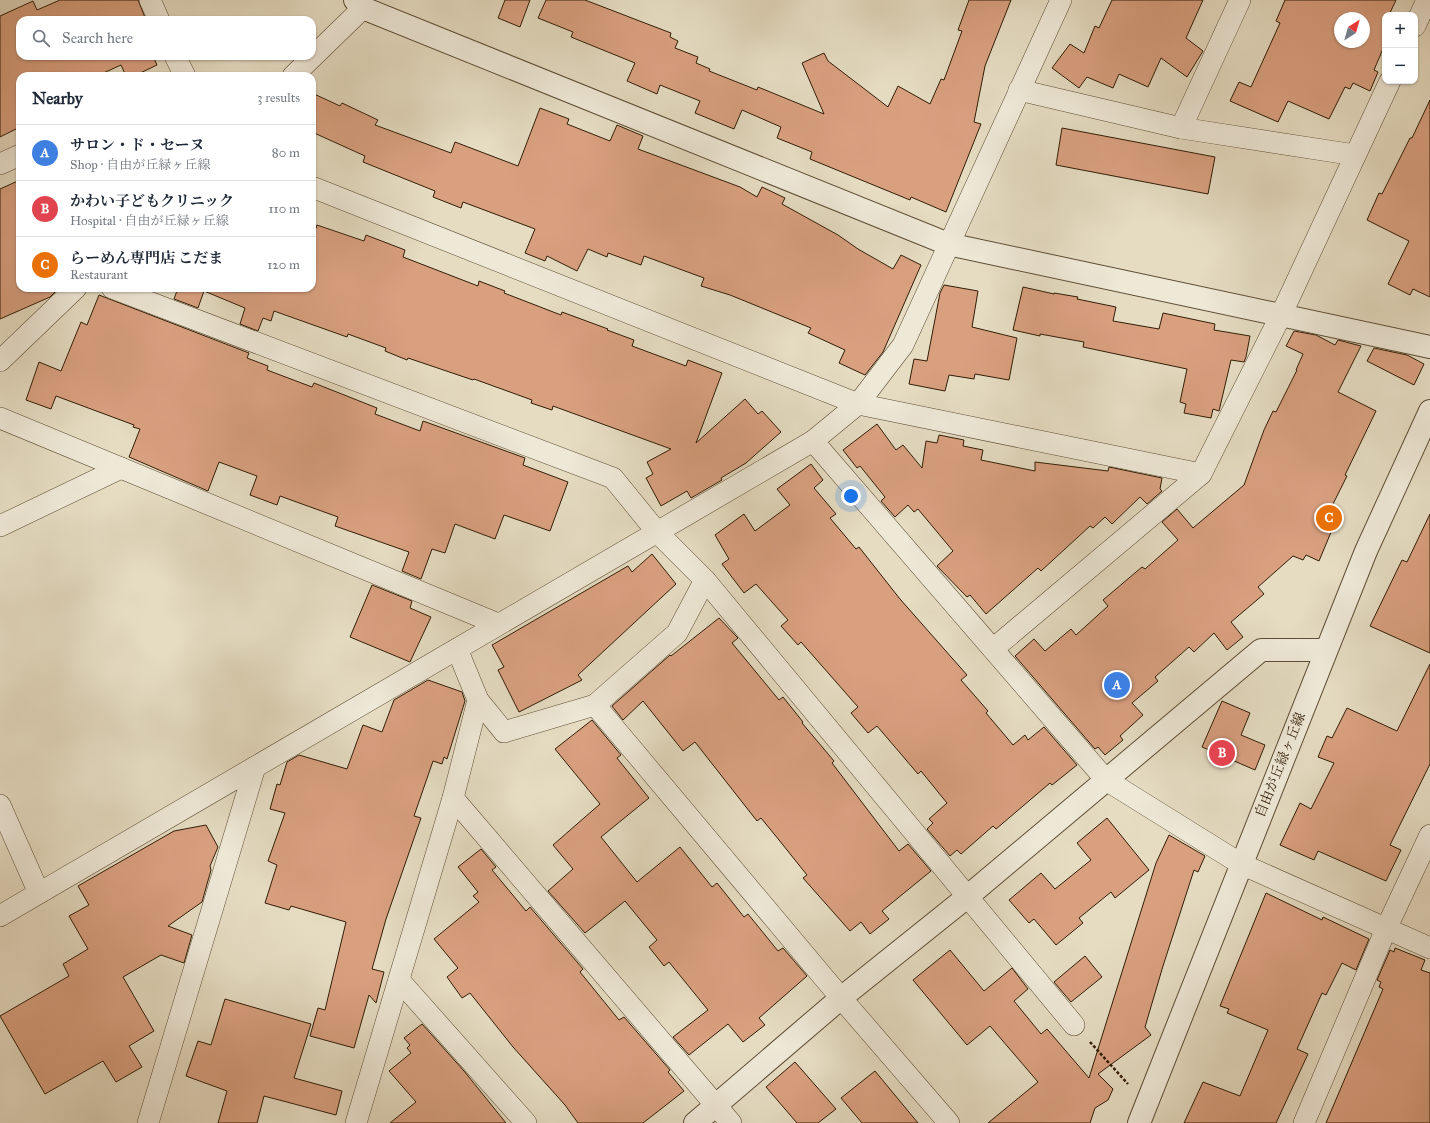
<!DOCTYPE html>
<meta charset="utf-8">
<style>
:root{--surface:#fff;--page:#f2f2f3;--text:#1f2937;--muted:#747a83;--line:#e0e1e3;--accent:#d93025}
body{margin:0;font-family:"IM FELL Great Primer","Noto Serif JP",serif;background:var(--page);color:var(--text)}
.controls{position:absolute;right:12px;top:12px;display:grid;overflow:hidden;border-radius:8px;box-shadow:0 1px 3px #0004}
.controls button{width:36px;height:36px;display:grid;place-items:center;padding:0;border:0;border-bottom:1px solid var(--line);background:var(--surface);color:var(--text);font:20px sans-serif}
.compass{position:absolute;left:1334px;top:12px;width:36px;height:36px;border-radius:50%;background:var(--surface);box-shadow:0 1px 3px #0004;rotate:37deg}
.you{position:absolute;left:851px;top:496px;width:14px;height:14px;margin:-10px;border:3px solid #fff;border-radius:50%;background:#1a73e8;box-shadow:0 0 0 6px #1a73e833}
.badge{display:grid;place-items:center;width:26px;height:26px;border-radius:50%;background:var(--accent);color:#fff;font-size:13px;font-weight:700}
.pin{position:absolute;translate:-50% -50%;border:2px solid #fff;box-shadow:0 1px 4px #0006}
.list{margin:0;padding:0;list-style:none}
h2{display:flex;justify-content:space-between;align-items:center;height:52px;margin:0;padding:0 16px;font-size:17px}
h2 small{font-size:13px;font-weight:400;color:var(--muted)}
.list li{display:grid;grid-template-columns:26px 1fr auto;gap:12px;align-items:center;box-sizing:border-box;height:56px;padding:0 16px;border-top:1px solid var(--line)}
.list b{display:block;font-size:15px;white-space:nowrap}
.list p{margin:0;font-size:13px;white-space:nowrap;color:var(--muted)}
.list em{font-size:13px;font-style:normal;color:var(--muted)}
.icon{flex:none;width:22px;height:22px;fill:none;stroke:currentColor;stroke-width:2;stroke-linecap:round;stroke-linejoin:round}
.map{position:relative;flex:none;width:1430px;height:1123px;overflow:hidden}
.search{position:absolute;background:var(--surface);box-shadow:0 1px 3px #0004;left:16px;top:16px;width:300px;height:44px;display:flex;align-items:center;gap:10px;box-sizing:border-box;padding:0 14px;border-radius:12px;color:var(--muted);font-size:15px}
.panel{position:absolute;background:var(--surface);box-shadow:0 1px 3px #0004;left:16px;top:72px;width:300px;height:220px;border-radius:12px}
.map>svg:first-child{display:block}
.building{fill:#d9a080;stroke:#311d05;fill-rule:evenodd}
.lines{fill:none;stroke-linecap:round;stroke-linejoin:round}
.minor-casing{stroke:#5e4d34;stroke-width:22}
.tertiary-casing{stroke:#5e4d34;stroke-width:24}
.path{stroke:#311d05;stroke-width:2.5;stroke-dasharray:3 2;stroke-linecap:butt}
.minor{stroke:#eee8d7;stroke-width:21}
.tertiary{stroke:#eee8d7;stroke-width:22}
.labels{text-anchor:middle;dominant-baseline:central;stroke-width:3.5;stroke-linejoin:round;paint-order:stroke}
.street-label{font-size:14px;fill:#311d05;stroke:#eee8d7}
</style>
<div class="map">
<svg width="1430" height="1123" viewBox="0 0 1430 1123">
<rect width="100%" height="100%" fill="#e5dcc2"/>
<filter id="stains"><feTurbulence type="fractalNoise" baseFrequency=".005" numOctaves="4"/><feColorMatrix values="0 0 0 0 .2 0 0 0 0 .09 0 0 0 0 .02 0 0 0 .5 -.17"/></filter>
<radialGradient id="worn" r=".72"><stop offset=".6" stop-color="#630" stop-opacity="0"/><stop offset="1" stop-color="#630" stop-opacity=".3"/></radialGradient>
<!-- building -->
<g class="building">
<polygon points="60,0 138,0 146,20 20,20 20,56 153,56 157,65 134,76 126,76 121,65 97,76 20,76 20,127 0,137 0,16 33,1 37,10"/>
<polygon points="505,0 530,0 520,27 498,18"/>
<polygon points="546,0 585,0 650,25 671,33 670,37 678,41 675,48 698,57 696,63 710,69 709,71 757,90 758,87 824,114 802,63 824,53 828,61 888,107 898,86 930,104 941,79 944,80 962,31 958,30 969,0 1011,0 985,66 974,122 981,124 946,212 911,197 910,200 810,159 812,152 777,138 781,127 742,110 734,129 695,113 700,101 660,85 657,94 627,81 635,63 571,37 573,32 538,18"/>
<polygon points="1112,0 1203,0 1186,38 1203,51 1187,77 1161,58 1148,87 1119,74 1113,88 1087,77 1079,88 1052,68 1070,44 1084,53 1095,26 1099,28"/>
<path d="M1285,0H1396L1389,15H1385V44L1374,70L1378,72L1370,91L1353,83L1350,89L1345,87L1329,119L1288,101L1278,122L1230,101L1239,82L1251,87L1280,23L1276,21ZM1340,18H1364V42H1340Z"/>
<polygon points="312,93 340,106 342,103 378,120 375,125 451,153 455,142 518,166 540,108 569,119 567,124 610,141 617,125 643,136 638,149 740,187 757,197 762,187 785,198 782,204 838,235 858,249 893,269 901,255 921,265 883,352 865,375 839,363 845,350 808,333 811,328 730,295 701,286 704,278 644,256 641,265 608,253 607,257 588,249 577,271 547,256 545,261 525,253 535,229 463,202 461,208 433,197 435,191 363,162 365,156 312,132"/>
<polygon points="1430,100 1430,297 1413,289 1410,295 1388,284 1409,241 1367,220 1379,193 1382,194 1410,138 1412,138"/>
<polygon points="1062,128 1215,157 1208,194 1056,165"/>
<polygon points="20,180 20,288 59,288 50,297 0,319 0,189"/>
<polygon points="317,225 364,241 366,235 405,250 403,257 478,286 479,281 505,291 504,293 561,315 562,312 608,329 607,330 634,340 632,346 686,366 688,360 722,373 696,443 745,399 758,414 762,411 781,432 746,463 721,478 722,480 691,498 687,491 661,506 646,478 653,474 647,462 671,449 553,406 552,410 531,403 532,400 474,379 473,380 408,358 407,360 385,351 386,348 348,334 347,337 274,311 271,321 263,318 258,331 240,324 245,308 204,291 198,308 174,299 178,288 312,288 312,239"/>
<polygon points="944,285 978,291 972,327 1017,338 1009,380 975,374 974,379 949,375 945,391 909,384 914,359 927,361 940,293"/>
<polygon points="1023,287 1054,294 1054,293 1078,297 1077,299 1116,307 1113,321 1159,329 1163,313 1215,324 1214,330 1250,336 1246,357 1244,362 1231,360 1219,411 1213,409 1211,418 1184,413 1186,404 1180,402 1187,369 1083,347 1084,342 1040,334 1040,336 1013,330"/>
<polygon points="99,295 249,353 247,358 268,366 267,370 312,387 314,383 377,408 375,414 420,431 423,421 525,458 523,465 568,482 550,531 504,515 495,539 455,524 445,553 432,549 421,579 402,571 409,552 335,526 338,517 280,496 277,505 250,495 257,476 219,462 208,491 129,457 140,429 133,427 134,425 56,396 51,409 26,400 39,362 61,371 81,322 87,325"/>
<polygon points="1294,331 1316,335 1335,345 1338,340 1361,346 1338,392 1376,411 1345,475 1347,476 1331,508 1333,509 1327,521 1334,525 1319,561 1306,555 1303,560 1293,556 1258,587 1264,594 1231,622 1243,637 1227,650 1214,633 1194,652 1189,647 1155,677 1158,681 1132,703 1143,715 1120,736 1123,740 1105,755 1098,747 1095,749 1015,656 1034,639 1045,651 1071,629 1076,635 1108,606 1103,600 1142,567 1145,569 1178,540 1162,522 1177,509 1193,528 1244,485 1264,430 1273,411 1276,412 1297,370 1296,370 1303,354 1286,346"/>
<polygon points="1374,348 1407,355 1424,364 1414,385 1367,361"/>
<polygon points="877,424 896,450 903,445 922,468 926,441 937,443 939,435 964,440 963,446 983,450 981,460 1035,471 1035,462 1108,471 1109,467 1162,478 1160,489 1162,491 1147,504 1140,497 1112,524 1105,517 1093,528 1090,526 1041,571 1038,568 986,614 970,595 967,597 937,566 953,551 918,509 914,512 908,505 895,517 881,501 885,497 860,466 857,468 843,450"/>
<polygon points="811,464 823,480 814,488 836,514 830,518 856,549 859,547 900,599 967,675 961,680 988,711 986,713 1013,745 1025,735 1028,740 1044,727 1077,765 1052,785 1050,783 996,829 993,826 961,854 957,850 950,856 927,829 933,823 929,819 947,803 921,771 918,774 877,726 868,733 851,713 858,707 851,699 801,642 798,645 781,626 788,620 756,584 744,593 722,564 729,559 715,535 744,514 755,531 790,505 777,489"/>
<polygon points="1430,514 1430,653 1370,626 1402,560 1407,562"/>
<polygon points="652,554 676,584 578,675 582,680 519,712 498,670 504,667 492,645 628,566 632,572"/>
<polygon points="372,585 412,601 410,608 431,617 410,662 350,637"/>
<polygon points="719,618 738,638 732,643 779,700 783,697 803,722 802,723 834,761 832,763 899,851 908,844 931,871 882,911 889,919 870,934 861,922 850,931 803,878 807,875 779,840 761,818 757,821 695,742 683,751 643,701 623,720 612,706 670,655 671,656"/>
<polygon points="1430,664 1430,764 1390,845 1401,850 1386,881 1318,851 1314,860 1280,845 1300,803 1311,809 1334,763 1318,757 1327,736 1332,738 1347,708 1397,731"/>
<polygon points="428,680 462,692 465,701 447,759 444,757 442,764 433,761 414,816 421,818 386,919 372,969 384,972 376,1003 369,995 354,1048 310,1036 318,1008 325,1010 346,922 291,906 289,910 265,903 277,865 268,861 285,813 270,809 277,784 280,785 287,762 299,755 347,769 363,725 382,732 394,700"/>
<polygon points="1222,701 1250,713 1241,735 1265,745 1255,770 1202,747"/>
<polygon points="592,720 621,755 617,758 649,798 601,837 637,882 680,847 712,887 717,883 744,917 748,914 778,951 783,948 807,976 759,1018 765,1025 743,1042 728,1024 689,1055 673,1037 708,1010 669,962 664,966 649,947 657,940 625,901 585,933 548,891 573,869 553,845 600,804 555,749"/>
<polygon points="1107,818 1149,870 1115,898 1111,892 1079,918 1083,923 1056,945 1034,919 1029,923 1009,900 1041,873 1055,889 1091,860 1077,843"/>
<polygon points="206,825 218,847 210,866 211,870 202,902 168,926 192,935 184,963 161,955 123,977 154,1031 129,1046 142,1067 116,1082 103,1061 45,1094 0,1016 69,976 63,964 88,949 69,916 89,905 78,886 174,831"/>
<polygon points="1169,835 1205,856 1198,872 1194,870 1163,966 1145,1027 1151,1035 1098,1074 1113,1089 1108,1100 1095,1108 1090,1123 988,1123 1038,1082 990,1026 967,1045 913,980 950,950 984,991 1012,968 1028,989 1014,1001 1041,1034 1047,1029 1089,1078 1156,863"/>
<polygon points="481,849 496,867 492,870 526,911 530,907 583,969 580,972 619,1020 624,1017 670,1070 668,1072 684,1091 643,1123 578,1123 565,1105 513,1047 470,993 462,998 447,977 458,968 434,939 479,902 473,896 478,892 458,867"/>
<polygon points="1266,893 1322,920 1323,917 1369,939 1356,970 1342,963 1326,995 1322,993 1297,1049 1308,1054 1276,1123 1184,1123 1203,1082 1240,1096 1268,1030 1227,1013 1229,1009 1220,1006"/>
<polygon points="1395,948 1425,960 1421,970 1430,973 1430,1123 1326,1123 1383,989 1379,987 1381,982 1377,980 1390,950 1394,952"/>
<polygon points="1085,956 1102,977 1071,1002 1054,982"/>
<polygon points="225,999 311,1024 294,1078 342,1091 336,1115 264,1096 257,1123 218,1123 227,1091 186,1076 198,1041 211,1045"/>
<polygon points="422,1024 464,1071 506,1123 390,1123 416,1102 389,1071 411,1053 407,1048 410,1045 404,1038"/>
<polygon points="795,1062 836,1109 818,1123 797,1123 766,1087"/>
<polygon points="875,1071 918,1123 862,1123 841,1098"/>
</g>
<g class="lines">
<defs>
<g id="minor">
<polyline points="150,0 159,20"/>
<polyline points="1061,0 903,345 858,404 813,441 1106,780 1241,864 1430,948"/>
<polyline points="1415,26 1427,0"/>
<polyline points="175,56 185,76"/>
<polyline points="293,76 363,8"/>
<polyline points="1019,90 1181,128 1355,155"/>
<polyline points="1181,128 1240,0"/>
<polyline points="0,164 20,155"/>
<polyline points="312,187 858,404 1201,474"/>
<polyline points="112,288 613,478 657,532 705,580 1074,1025"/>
<polyline points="0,361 76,288"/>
<polyline points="0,418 498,624"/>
<polyline points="0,526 121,468"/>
<polyline points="993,649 1201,474 1281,315 1390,81"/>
<polyline points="478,700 504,732 595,705 677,633 705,580"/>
<polyline points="595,705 841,998 949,1123"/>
<polyline points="453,798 731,1123"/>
<polyline points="0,805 39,893"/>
<polyline points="0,916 813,441"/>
<polyline points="399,980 526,1123"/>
<polyline points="148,1123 255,767"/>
<polyline points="356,1123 453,798 478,700 457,649"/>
<polyline points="1304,1123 1386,929 1430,835"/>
</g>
<g id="tertiary">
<polyline points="355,0 363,8 948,244 1430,347"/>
<polyline points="695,1123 841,998 967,897 1261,650 1326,650"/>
<polyline points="1139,1123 1366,551 1430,411"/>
</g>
</defs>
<!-- minor casing -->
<use href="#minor" class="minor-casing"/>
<!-- tertiary casing -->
<use href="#tertiary" class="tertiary-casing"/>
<!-- path -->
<polyline class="path" points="1090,1042 1128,1084"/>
<!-- minor -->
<use href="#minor" class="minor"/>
<!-- tertiary -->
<use href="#tertiary" class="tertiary"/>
</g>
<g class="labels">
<!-- street labels -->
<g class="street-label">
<text transform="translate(1280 765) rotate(-68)">自由が丘緑ヶ丘線</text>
</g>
</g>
<rect width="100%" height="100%" filter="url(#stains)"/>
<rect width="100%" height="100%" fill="url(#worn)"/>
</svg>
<div class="controls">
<button>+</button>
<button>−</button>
</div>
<svg class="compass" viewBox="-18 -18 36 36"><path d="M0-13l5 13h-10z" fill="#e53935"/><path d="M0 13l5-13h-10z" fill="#747a83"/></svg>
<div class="you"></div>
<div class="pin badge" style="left:1117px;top:685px;background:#3f7fe0">A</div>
<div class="pin badge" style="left:1222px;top:753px;background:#e0444e">B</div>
<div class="pin badge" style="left:1329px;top:518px;background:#e8710a">C</div>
<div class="search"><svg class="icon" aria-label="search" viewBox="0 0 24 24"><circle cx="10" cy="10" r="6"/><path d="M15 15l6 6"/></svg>Search here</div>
<section class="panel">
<h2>Nearby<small>3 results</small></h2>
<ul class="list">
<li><span class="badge" style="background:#3f7fe0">A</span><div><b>サロン・ド・セーヌ</b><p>Shop · 自由が丘緑ヶ丘線</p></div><em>80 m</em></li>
<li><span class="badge" style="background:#e0444e">B</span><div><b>かわい子どもクリニック</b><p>Hospital · 自由が丘緑ヶ丘線</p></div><em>110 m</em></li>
<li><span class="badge" style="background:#e8710a">C</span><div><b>らーめん専門店 こだま</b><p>Restaurant</p></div><em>120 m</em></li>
</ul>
</section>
</div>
